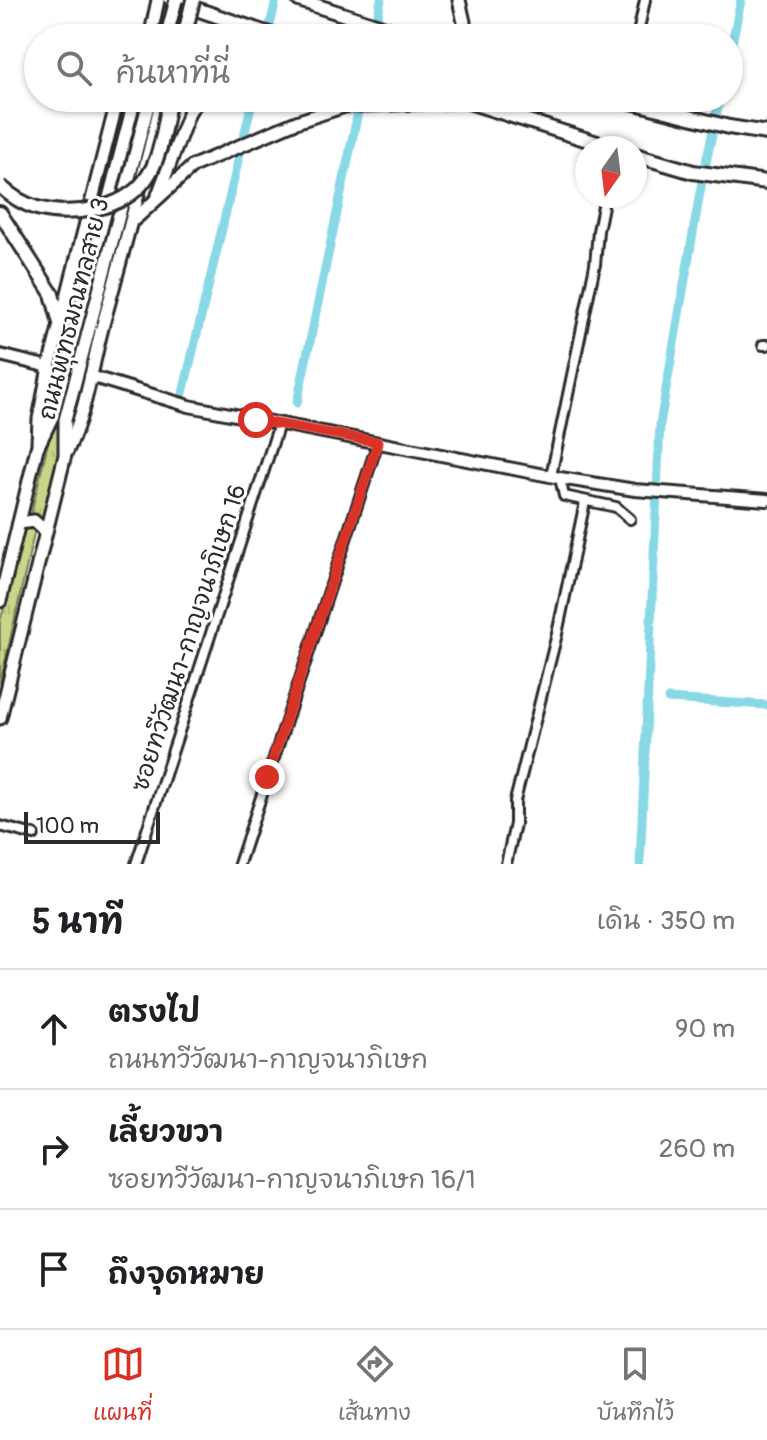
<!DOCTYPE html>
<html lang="th">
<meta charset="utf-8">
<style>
:root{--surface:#fff;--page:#f2f2f2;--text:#202124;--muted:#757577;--line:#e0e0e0;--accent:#d93025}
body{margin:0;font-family:Pangolin,"Playpen Sans Thai",sans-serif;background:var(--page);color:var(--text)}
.compass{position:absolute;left:575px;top:136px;width:72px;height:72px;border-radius:50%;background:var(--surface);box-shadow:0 2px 6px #0004;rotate:194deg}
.scale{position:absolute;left:24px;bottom:20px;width:136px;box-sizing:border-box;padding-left:8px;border:4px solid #2b2b2b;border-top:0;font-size:22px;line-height:28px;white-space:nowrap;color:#2b2b2b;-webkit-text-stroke:6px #fff;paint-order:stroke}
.stop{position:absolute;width:24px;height:24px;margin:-18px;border:6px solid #d93025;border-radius:50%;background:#fff}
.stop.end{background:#d93025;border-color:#fff;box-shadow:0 2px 8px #0008}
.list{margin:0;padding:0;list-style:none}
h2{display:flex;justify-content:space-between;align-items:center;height:104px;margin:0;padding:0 32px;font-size:34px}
h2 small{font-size:26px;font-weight:400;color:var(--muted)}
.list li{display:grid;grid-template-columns:52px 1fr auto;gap:24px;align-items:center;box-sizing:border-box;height:120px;padding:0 32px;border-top:2px solid var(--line)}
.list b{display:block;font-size:30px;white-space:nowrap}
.list p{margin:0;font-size:26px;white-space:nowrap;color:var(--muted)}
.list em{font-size:26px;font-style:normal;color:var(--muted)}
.icon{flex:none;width:44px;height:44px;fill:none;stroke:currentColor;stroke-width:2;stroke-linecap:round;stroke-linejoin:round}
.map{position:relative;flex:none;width:767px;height:864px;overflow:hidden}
.search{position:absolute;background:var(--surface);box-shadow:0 2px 6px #0004;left:24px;right:24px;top:24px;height:88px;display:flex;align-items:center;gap:20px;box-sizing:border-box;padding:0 28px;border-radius:44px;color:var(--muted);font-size:30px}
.sheet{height:464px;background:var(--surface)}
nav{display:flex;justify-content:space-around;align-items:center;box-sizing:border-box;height:112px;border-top:2px solid var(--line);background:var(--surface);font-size:22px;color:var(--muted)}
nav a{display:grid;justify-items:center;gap:4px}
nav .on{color:var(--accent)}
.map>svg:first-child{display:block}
.grass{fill:url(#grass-tufts);stroke:#7a805a;stroke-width:2}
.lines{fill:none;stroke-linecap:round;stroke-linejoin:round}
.canal{stroke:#89d8e6;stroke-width:9}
.minor-casing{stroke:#2b2b2b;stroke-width:14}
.tertiary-casing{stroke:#2b2b2b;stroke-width:16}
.secondary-casing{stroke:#2b2b2b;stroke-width:17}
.primary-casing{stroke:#2b2b2b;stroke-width:18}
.minor{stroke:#fff;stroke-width:8}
.tertiary{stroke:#fff;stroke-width:10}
.secondary{stroke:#fff;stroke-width:11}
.primary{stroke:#fff;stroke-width:12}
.secondary-bridge-casing{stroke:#2b2b2b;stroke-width:17;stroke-linecap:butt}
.primary-bridge-casing{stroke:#2b2b2b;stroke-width:18;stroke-linecap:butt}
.secondary-bridge{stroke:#fff;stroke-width:11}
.primary-bridge{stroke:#fff;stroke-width:12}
.route{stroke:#d93025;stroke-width:10}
.labels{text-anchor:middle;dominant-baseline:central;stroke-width:6;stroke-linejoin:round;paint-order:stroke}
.street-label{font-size:24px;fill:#2b2b2b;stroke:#fff}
</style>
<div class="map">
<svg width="767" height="864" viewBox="0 0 767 864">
<defs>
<pattern id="grass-tufts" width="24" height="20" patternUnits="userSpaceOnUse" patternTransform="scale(2)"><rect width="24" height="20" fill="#c8d689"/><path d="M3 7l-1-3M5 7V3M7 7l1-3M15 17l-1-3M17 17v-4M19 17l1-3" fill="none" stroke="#acb876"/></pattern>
</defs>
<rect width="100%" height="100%" fill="#fff"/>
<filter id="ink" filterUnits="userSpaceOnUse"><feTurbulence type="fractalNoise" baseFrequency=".0125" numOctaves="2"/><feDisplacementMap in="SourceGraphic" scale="16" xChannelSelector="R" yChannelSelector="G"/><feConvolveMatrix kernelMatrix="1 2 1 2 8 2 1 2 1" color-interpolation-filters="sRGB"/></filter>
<g filter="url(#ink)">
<!-- grass -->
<g class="grass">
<polygon points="60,410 61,447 42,518 31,514 52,426"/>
<polygon points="33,524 35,529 0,684 0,622 26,525"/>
</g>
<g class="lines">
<!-- canal -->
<g class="canal">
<polyline points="267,38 276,0"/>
<polyline points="373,38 381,0"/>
<polyline points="729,57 741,0"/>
<polyline points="183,393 253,98"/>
<polyline points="297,403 361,98"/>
<polyline points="668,699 767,705"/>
<polyline points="640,864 660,424 702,181 720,98"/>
</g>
<defs>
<g id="minor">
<polyline points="637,38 645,0"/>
<polyline points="763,345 767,345"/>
<polyline points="551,476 595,265 598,231 605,196"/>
<polyline points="560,478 564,496 616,507 630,519"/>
<polyline points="0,826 34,835"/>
<polyline points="136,864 279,424"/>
<polyline points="239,864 378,442"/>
<polyline points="506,864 515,824 515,801 557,634 585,502"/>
</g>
<g id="tertiary">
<polyline points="0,355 49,367"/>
<polyline points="90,376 189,406 560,478 635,490 767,500"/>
</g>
<g id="secondary">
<polyline points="459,0 464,22 463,38"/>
<polyline points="136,38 150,35 161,38"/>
<polyline points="158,195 190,110 201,98"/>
<polyline points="135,219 193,166 296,122 345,106 465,101"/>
<polyline points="38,443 39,419 49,367 118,98"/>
<path d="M67,451C86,412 91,370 102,328C123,252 144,176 162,98"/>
<polyline points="19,523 34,521 45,531"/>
<polyline points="0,601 37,448 52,417 135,98"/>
<polyline points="0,718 65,455 65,420 150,98"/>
</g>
<g id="primary">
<polyline points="170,0 281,38"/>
<polyline points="299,0 416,38"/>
<polyline points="456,98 613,148"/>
<polyline points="616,98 729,127 767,133"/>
<polyline points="635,155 693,172 767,182"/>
<polyline points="0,213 52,294 60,323"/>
</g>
</defs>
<!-- minor casing -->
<use href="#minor" class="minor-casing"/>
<!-- tertiary casing -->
<use href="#tertiary" class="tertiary-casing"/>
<!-- secondary casing -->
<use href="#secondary" class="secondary-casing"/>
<!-- primary casing -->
<use href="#primary" class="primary-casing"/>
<!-- minor -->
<use href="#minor" class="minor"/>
<!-- tertiary -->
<use href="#tertiary" class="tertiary"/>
<!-- secondary -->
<use href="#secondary" class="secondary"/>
<!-- primary -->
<use href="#primary" class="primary"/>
<defs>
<g id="secondary-bridge">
<polyline points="150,38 158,0"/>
<polyline points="166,38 176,0"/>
</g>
<g id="primary-bridge">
<polyline points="184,38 193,0"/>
<path d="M0,186C11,196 23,204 37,208C71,217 123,210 145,180C162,158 164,124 170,98"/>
</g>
</defs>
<!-- secondary-bridge casing -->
<use href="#secondary-bridge" class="secondary-bridge-casing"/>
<!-- primary-bridge casing -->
<use href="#primary-bridge" class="primary-bridge-casing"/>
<!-- secondary-bridge -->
<use href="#secondary-bridge" class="secondary-bridge"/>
<!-- primary-bridge -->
<use href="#primary-bridge" class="primary-bridge"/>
</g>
</g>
<g class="lines" filter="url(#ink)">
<!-- route -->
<polyline class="route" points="256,420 378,442 267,777"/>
</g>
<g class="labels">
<!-- street labels -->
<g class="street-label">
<text transform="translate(74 309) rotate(-76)">ถนนพุทธมณฑลสาย 3</text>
<text transform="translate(189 638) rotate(-72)">ซอยทวีวัฒนา-กาญจนาภิเษก 16</text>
</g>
</g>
</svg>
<svg class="compass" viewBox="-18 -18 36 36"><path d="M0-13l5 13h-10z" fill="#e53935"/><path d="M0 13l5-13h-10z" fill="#757577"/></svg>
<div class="scale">100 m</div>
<div class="stop" style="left:256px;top:420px"></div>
<div class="stop end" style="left:267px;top:777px"></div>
<div class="search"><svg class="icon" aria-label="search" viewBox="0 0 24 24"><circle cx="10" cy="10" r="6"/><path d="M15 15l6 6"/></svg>ค้นหาที่นี่</div>
</div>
<section class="sheet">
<h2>5 นาที<small>เดิน · 350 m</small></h2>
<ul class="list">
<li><svg class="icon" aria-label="ahead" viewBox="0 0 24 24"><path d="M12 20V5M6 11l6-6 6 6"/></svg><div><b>ตรงไป</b><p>ถนนทวีวัฒนา-กาญจนาภิเษก</p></div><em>90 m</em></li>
<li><svg class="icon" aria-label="right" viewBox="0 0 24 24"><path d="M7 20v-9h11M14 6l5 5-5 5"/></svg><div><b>เลี้ยวขวา</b><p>ซอยทวีวัฒนา-กาญจนาภิเษก 16/1</p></div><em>260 m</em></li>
<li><svg class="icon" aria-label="arrive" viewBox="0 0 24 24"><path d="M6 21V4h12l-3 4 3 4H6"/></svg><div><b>ถึงจุดหมาย</b></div></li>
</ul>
</section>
<nav>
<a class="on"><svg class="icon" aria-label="map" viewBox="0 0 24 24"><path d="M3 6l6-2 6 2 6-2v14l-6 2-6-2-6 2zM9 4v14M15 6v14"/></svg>แผนที่</a>
<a><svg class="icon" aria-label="directions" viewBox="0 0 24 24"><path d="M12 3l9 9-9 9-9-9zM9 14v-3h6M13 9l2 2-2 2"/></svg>เส้นทาง</a>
<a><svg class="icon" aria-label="saved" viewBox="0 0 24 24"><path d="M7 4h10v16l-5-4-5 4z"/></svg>บันทึกไว้</a>
</nav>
